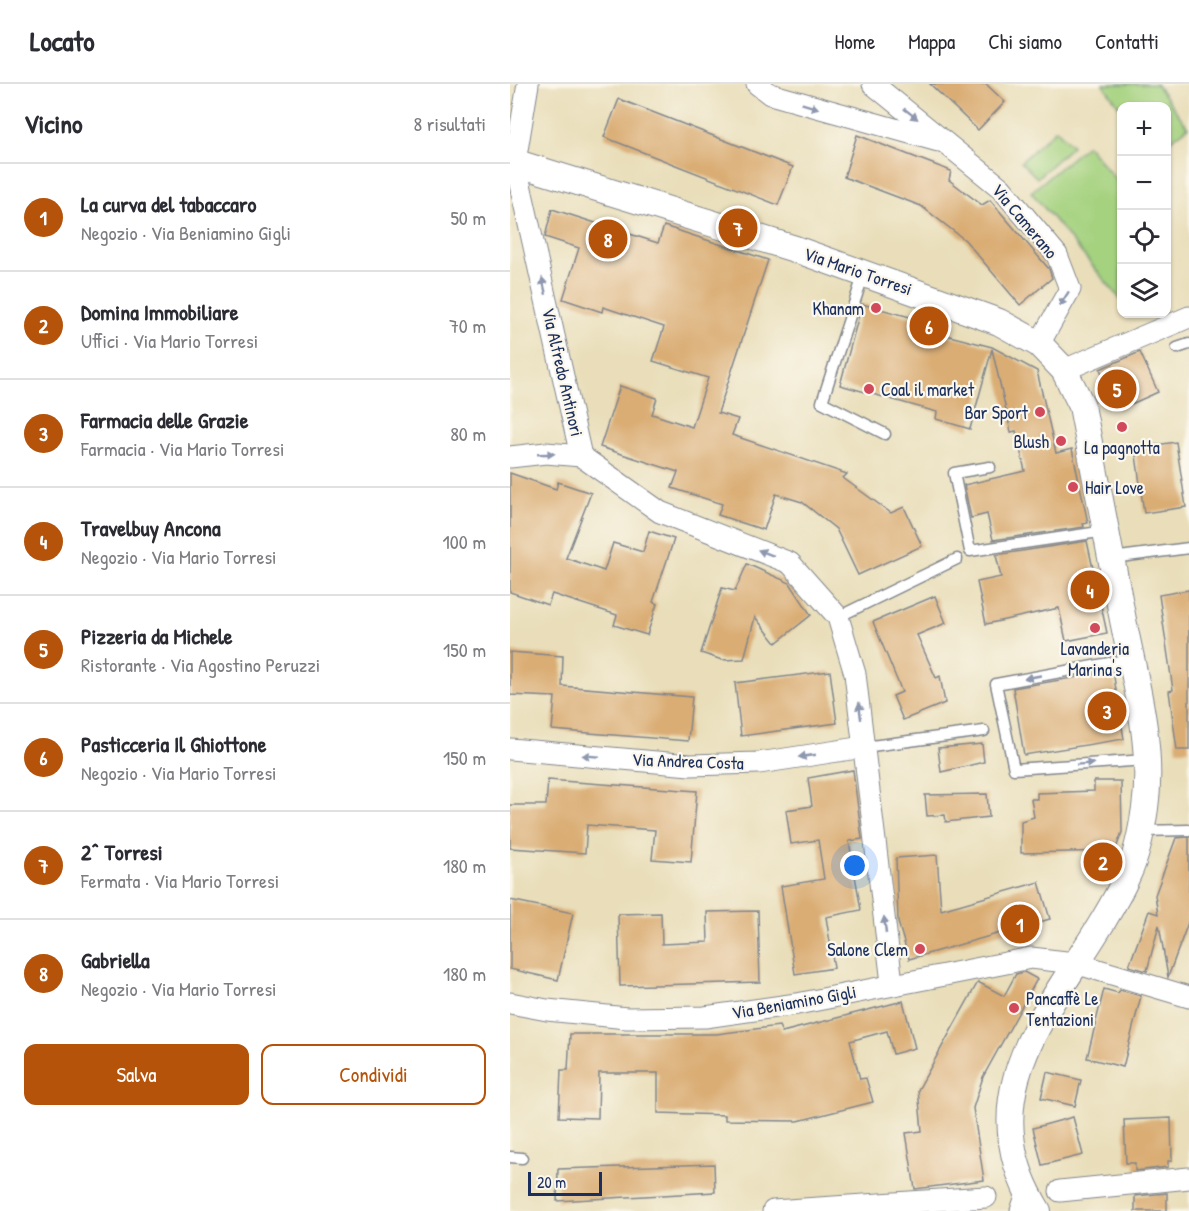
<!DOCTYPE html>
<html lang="it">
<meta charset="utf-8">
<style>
:root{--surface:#fff;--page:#f2f2f3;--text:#2b2b33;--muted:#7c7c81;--line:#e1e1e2;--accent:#b45309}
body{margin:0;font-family:"Patrick Hand",sans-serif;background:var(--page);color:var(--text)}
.controls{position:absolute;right:18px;top:18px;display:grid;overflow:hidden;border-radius:12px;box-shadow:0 2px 4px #0004}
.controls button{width:54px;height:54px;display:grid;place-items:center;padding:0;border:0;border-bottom:2px solid var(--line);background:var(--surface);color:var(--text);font:30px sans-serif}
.scale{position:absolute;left:18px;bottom:15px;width:74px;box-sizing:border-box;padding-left:6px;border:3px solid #1b2f5e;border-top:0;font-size:16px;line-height:21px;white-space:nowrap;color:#1b2f5e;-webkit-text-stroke:4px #fbf7ec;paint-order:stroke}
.you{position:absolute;left:345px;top:782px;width:21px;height:21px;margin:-15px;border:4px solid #fff;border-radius:50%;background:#1a73e8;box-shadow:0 0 0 9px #1a73e833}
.badge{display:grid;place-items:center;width:39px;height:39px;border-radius:50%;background:var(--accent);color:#fff;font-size:20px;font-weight:700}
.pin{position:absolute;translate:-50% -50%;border:3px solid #fff;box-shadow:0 2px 6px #0006}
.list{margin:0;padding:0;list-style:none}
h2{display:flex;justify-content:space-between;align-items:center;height:78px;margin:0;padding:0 24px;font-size:26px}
h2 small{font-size:20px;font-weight:400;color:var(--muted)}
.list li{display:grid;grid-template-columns:39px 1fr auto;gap:18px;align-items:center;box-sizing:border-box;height:108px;padding:0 24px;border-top:2px solid var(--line)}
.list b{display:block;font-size:22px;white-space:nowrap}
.list p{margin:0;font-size:20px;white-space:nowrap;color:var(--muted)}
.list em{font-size:20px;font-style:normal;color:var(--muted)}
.actions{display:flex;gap:12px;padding:18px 24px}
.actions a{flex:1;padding:14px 0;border:2px solid var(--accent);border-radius:12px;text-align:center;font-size:21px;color:var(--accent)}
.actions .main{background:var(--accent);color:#fff}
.icon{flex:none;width:33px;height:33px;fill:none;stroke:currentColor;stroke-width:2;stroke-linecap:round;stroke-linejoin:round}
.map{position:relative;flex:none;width:679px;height:1127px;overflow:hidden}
header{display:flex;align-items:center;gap:36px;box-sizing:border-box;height:84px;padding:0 30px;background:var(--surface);border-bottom:2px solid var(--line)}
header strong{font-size:28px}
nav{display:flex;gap:33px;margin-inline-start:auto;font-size:21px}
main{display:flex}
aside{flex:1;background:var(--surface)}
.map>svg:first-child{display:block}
.green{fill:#a5d27f;stroke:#60806e;stroke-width:1.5}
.building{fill:#daad74}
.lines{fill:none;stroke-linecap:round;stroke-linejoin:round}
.service-casing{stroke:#82868c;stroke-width:13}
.minor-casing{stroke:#82868c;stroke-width:23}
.tertiary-casing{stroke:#82868c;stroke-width:28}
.service{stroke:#fff;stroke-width:10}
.minor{stroke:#fff;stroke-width:21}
.tertiary{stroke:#fff;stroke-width:26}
.oneway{fill:#8d97ae}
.poi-dot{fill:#d1495b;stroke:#fbf7ec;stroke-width:2}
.labels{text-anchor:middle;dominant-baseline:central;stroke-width:4.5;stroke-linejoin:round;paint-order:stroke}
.street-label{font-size:18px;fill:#1b2f5e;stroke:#fbf7ec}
.poi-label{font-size:18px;fill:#1b2f5e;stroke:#fbf7ec;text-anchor:end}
</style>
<header>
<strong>Locato</strong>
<nav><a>Home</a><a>Mappa</a><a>Chi siamo</a><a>Contatti</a></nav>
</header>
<main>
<aside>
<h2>Vicino<small>8 risultati</small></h2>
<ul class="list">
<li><span class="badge">1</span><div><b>La curva del tabaccaro</b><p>Negozio · Via Beniamino Gigli</p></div><em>50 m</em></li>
<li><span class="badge">2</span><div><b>Domina Immobiliare</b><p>Uffici · Via Mario Torresi</p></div><em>70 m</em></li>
<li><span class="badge">3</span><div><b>Farmacia delle Grazie</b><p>Farmacia · Via Mario Torresi</p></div><em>80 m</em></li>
<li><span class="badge">4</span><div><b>Travelbuy Ancona</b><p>Negozio · Via Mario Torresi</p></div><em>100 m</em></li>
<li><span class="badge">5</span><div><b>Pizzeria da Michele</b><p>Ristorante · Via Agostino Peruzzi</p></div><em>150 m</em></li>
<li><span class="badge">6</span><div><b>Pasticceria Il Ghiottone</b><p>Negozio · Via Mario Torresi</p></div><em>150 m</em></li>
<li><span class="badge">7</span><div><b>2^ Torresi</b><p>Fermata · Via Mario Torresi</p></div><em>180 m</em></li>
<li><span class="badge">8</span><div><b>Gabriella</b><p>Negozio · Via Mario Torresi</p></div><em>180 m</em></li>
</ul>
<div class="actions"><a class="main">Salva</a><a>Condividi</a></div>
</aside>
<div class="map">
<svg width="679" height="1127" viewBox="0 0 679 1127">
<rect width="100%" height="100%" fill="#fbf7ec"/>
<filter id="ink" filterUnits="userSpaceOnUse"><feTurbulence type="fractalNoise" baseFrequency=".0167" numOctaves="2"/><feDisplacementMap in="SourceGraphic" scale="12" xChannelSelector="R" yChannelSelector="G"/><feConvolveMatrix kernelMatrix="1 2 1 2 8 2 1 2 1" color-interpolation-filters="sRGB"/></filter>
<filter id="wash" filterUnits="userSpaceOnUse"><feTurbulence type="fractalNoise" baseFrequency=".008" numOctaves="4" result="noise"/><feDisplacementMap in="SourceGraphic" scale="24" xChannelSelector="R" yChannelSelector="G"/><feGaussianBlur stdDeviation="1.35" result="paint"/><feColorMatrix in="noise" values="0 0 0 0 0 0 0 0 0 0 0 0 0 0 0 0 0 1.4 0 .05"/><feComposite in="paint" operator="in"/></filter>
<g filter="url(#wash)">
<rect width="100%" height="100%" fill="#e9deb9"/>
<!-- green -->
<g class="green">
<polygon points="593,0 646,0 678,43 657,59 656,22 612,22 611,25"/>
<polygon points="546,45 562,62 527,94 511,78"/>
<polygon points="577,61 611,102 611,216 521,108"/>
</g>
<g id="blocks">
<!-- building -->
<g class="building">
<polygon points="420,0 476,0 495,18 468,46"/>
<polygon points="109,15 283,83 268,121 94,53"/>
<polygon points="347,51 441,87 439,96 472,121 480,116 539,185 542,194 510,221 455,156 411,122 334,93"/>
<polygon points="42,125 148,159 154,142 258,176 208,329 228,335 222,351 337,390 333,394 381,429 394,423 412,462 348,491 326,445 292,418 266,410 254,446 208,431 212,420 162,404 168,388 90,363 110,302 147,314 142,330 182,343 198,294 143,277 154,243 93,223 92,228 53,215 69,164 35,153"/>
<polygon points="352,220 426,240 424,248 482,263 527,287 546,369 562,365 578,439 573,440 574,443 483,456 477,430 461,434 454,401 515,387 506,347 501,348 482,265 460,345 426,335 427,328 330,301"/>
<polygon points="630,268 648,308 608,326 590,285"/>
<polygon points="666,358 676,423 634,429 625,364"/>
<polygon points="0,389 46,405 48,398 81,409 56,474 94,487 103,459 133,468 139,447 164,455 143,518 147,520 137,551 104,541 107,531 42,510 38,521 0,508"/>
<polygon points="577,457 597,549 556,557 549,524 476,540 467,498 491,493 486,471"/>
<polygon points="237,480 280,499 301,531 266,559 245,533 234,575 212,576 191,569 212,504 225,507"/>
<polygon points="679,506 679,666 667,666 659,607 663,606 649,511"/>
<polygon points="425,512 436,539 407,551 426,594 430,592 435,619 393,636 383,612 392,608 363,538"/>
<polygon points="0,568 53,572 52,602 182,613 178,657 42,646 45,613 0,611"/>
<polygon points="320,587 327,639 231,652 225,599"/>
<polygon points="603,587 614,655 514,671 503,604"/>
<polygon points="472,660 474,678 431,688 428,664"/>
<polygon points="343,686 352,755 339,757 351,826 316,833 324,884 285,890 271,802 314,795 308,756 281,760 276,726 302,722 298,694"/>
<polygon points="38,696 187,707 181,778 142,775 145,746 77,741 75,769 0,764 0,721 36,721"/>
<polygon points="584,697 611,697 612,748 605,767 511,769 511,737 524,733 521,715 527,715 527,709 584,707"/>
<polygon points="477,710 479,733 436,738 435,731 417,732 415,711"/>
<polygon points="679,753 679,836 658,893 649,841 637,887 619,882 639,827 648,830 645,811 666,754"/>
<polygon points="427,771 431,826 529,798 540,835 399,875 388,838 386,774"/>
<polygon points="0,816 63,829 48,896 0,885"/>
<polygon points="248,827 250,898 110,902 108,830 151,829 152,860 198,858 197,828"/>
<polygon points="514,888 527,895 473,993 463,1024 474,1096 405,1105 396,1049 412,1047 408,1006 468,898 494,912 506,890"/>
<polygon points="594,905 608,909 610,906 631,912 613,983 577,974"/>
<polygon points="393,917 405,964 383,970 377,947 340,957 350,995 356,994 363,1018 288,1037 215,1036 215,1031 148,1029 148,989 89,989 88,1034 49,1033 51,986 58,986 60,950 206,950 269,942 272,948"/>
<polygon points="537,988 571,996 565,1022 531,1014"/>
<polygon points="563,1033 573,1071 532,1081 523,1044"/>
<polygon points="661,1034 662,1077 658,1077 658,1083 625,1087 625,1079 616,1079 614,1036"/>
<polygon points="204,1080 205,1108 47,1117 48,1085"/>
<polygon points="657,1109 657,1127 625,1127 625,1112"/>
</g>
</g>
</g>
<g filter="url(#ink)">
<use href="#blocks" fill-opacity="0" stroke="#82868c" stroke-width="1.5"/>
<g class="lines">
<defs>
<g id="service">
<polyline points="354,189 312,318 375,350"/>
<polyline points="667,264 679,260"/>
<polyline points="480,383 444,389 460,467 596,447"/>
<polyline points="602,474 679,464"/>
<polyline points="328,533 447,475"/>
<polyline points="621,575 486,600 504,685 636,676"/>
<polyline points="354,663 474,647"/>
<polyline points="630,747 679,746"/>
<polyline points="0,1073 12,1074"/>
</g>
<g id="minor">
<polyline points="18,0 5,78 71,372 150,428 280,479 328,533 345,590 382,899"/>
<polyline points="247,0 260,10 428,57"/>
<polyline points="363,0 491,104 547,171 560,205 529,260"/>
<polyline points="554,286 679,233"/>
<polyline points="0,373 36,369 71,372"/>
<polyline points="0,665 180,681 249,679 354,663"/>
<polyline points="0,919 37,926 117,934 195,933 287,920 521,874 565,879 679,913"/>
<polyline points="550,1107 679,1094"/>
<polyline points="263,1127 476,1113"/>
<polyline points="511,1127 517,1109"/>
</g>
<path id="tertiary" d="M0,77L285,165L489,238L529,260L554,286L572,322C586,393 599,465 613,536C625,596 644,663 635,724C632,745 627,771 618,790C567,904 446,993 528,1127"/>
</defs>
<!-- service casing -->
<use href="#service" class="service-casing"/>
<!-- minor casing -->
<use href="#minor" class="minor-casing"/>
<!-- tertiary casing -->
<use href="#tertiary" class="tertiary-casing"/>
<!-- service -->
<use href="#service" class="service"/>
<!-- minor -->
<use href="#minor" class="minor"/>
<!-- tertiary -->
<use href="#tertiary" class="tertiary"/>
</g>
<!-- one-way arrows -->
<defs><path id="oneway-solid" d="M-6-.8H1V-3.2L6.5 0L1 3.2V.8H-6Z" transform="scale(1.5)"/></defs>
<g class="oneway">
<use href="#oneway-solid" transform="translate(300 22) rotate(17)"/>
<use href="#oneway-solid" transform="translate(401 30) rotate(38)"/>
<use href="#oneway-solid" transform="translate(34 202) rotate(-103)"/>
<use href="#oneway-solid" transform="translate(554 215) rotate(123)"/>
<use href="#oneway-solid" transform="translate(36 370) rotate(-2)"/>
<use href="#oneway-solid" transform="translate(256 469) rotate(-159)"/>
<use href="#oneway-solid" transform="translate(523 593) rotate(169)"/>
<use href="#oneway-solid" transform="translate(350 627) rotate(-97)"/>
<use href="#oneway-solid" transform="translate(81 672) rotate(-175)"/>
<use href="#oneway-solid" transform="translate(297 672) rotate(172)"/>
<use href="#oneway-solid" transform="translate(575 680) rotate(-4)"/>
<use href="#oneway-solid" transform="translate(375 841) rotate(-97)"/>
</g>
</g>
<!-- markers -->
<g class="poi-dot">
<circle cx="366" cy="224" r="6"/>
<circle cx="359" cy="305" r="6"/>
<circle cx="530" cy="328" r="6"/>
<circle cx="612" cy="343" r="6"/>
<circle cx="551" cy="357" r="6"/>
<circle cx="563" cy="403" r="6"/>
<circle cx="585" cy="544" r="6"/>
<circle cx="410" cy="865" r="6"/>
<circle cx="504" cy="924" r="6"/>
</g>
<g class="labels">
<!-- street labels -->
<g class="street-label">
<text transform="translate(515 137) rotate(50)">Via Camerano</text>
<text transform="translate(348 187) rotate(19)">Via Mario Torresi</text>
<text transform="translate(53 288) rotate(77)">Via Alfredo Antinori</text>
<text transform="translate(178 677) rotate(2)">Via Andrea Costa</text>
<text transform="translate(284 918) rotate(-10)">Via Beniamino Gigli</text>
</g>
<!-- poi labels -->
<g class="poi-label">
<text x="354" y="224">Khanam</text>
<text x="371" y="305" text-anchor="start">Coal il market</text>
<text x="518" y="328">Bar Sport</text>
<text x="539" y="357">Blush</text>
<text x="612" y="363" text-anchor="middle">La pagnotta</text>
<text x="575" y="403" text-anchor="start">Hair Love</text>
<text x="585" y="564" text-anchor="middle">Lavanderia<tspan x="585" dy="21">Marina's</tspan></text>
<text x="398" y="865">Salone Clem</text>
<text x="516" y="914" text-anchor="start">Pancaffè Le<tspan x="516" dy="21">Tentazioni</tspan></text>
</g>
</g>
</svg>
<div class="controls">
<button>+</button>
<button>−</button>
<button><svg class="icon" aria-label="locate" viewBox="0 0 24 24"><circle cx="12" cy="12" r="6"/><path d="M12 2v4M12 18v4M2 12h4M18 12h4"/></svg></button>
<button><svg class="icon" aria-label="layers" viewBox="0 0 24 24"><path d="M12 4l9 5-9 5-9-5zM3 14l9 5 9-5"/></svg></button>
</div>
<div class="scale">20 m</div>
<div class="you"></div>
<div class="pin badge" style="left:510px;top:840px">1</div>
<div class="pin badge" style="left:593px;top:778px">2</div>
<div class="pin badge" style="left:597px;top:627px">3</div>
<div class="pin badge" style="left:580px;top:506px">4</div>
<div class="pin badge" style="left:607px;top:305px">5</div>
<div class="pin badge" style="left:419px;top:242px">6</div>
<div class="pin badge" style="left:228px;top:144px">7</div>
<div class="pin badge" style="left:98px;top:155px">8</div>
</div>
</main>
